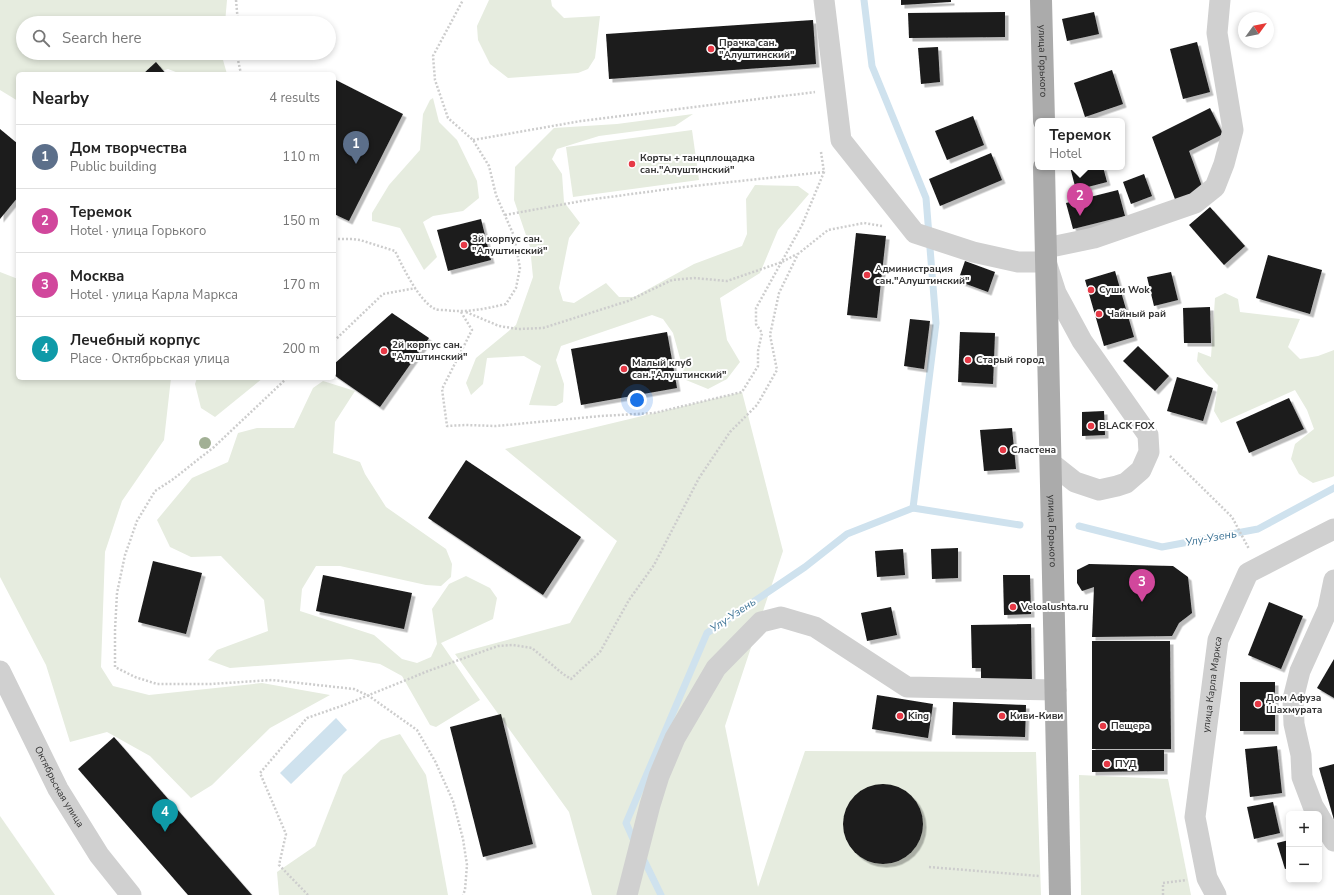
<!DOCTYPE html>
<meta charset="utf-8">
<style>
:root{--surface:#fff;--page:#f2f2f2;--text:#222;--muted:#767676;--line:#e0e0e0;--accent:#d93025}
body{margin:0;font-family:"Nunito Sans",sans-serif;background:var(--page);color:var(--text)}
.controls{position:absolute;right:12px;bottom:12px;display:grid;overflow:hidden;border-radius:6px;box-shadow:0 2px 6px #0003}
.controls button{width:36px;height:36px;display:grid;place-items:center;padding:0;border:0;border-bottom:1px solid var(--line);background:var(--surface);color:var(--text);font:20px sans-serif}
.compass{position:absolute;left:1238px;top:12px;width:36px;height:36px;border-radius:50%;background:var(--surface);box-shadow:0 2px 6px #0003;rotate:57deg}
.you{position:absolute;left:637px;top:400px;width:14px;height:14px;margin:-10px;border:3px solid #fff;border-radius:50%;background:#1a73e8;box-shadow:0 0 0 6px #1a73e833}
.badge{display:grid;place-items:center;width:26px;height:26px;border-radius:50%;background:var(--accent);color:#fff;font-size:13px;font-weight:700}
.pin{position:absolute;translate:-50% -33px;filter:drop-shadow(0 1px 2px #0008)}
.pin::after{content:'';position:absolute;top:21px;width:14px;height:12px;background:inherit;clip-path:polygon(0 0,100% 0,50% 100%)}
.popup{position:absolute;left:1035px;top:118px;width:90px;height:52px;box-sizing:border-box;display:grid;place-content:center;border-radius:6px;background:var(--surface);filter:drop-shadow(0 1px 3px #0005);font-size:13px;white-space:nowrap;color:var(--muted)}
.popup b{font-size:15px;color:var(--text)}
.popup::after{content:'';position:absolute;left:50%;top:100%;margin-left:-8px;border:8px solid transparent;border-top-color:var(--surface)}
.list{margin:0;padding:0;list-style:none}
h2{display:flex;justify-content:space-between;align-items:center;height:52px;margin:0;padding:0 16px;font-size:17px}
h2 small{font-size:13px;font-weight:400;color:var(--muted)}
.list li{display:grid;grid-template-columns:26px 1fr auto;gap:12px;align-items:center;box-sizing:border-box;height:64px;padding:0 16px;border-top:1px solid var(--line)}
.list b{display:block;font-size:15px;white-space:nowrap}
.list p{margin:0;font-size:13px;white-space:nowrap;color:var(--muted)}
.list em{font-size:13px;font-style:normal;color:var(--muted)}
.icon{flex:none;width:22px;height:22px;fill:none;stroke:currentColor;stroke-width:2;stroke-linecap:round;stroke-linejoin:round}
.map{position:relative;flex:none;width:1334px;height:895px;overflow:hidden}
.search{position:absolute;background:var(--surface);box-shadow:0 2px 6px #0003;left:16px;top:16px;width:320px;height:44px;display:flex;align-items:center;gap:10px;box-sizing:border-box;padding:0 14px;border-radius:22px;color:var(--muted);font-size:15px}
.panel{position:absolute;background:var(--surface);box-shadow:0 2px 6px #0003;left:16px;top:72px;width:320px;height:308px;border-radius:6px}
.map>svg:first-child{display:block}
.green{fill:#e6ecdf}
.water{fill:#cfe2ee}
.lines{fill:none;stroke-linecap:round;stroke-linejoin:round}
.stream{stroke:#cfe2ee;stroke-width:7}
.building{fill:#1a1a1a;filter:url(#shadow)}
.path{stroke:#cdcdcd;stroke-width:2.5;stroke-dasharray:2 2;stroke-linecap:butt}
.minor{stroke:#d0d0d0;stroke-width:21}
.major{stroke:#ababab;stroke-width:22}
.tree{fill:#a2b095}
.poi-dot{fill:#e63946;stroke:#fff;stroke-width:1.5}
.labels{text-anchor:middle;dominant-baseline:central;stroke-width:4;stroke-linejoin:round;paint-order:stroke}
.poi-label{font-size:10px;font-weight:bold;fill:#333;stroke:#fff;text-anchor:start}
.street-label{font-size:10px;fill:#333;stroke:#fff}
.water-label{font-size:11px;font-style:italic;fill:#3f7597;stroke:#fff}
</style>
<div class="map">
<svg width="1334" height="895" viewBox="0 0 1334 895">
<defs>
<filter id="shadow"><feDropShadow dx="3.5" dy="3.5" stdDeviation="0" flood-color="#0004"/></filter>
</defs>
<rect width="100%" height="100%" fill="#fff"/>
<!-- green -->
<g class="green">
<polygon points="0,0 227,0 225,23 23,23 23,53 221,53 227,74 181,74 168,69 152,74 18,74 18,101 0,90"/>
<polygon points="489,0 551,0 552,6 564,18 600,16 595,58 588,69 578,73 508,78 490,64 478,40 477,26"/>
<polygon points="433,98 439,122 457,140 477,181 479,198 463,211 433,216 423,222 437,257 424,270 400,228 372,221 372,213 389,185 420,150 423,114 430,100"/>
<polygon points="693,114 675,126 599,136 557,149 552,159 562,174 564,202 580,223 569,238 559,288 563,301 574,303 606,283 619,297 634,297 694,264 742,246 747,234 746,199 755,185 798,186 809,194 778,230 760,273 720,298 727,340 740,362 727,379 708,389 686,380 673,333 663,319 652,315 561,346 556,360 564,384 563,402 556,406 529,405 541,366 524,356 487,358 483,384 471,395 466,383 476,358 516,325 533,277 530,247 514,200 515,167 554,128 617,124"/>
<polygon points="692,130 699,180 573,197 566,147"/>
<polygon points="0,272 18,279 18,378 171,378 164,440 122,501 105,552 101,667 113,686 149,695 262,683 330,695 270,728 212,785 191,798 150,756 107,732 70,742 46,665 0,577"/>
<polygon points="1225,293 1238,299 1240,312 1300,319 1288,347 1300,359 1318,356 1334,350 1334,476 1332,477 1313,483 1299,474 1291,459 1295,444 1314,429 1307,410 1295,390 1221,423 1214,411 1218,385 1207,374 1197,361 1198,352 1211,357 1215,298"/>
<polygon points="197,378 263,378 215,417 201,408 195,384"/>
<polygon points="323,381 355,391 335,422 333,453 360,462 365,474 386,507 446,549 452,564 451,577 441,586 426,585 340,566 316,566 302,589 300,611 374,635 402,659 417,663 431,657 437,644 432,609 449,584 466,576 490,588 497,598 493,619 441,643 480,700 436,727 430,725 402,676 380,664 351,659 230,668 208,660 217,650 268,631 264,600 221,556 191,557 170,547 157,520 192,478 228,462 238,433 257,428 294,428 313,388"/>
<polygon points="742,392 783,551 725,726 758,887 805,751 1036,752 1041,895 592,895 569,812 455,654 570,623 617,541 505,449"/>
<polygon points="400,734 426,775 448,895 279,895 277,872 315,846 343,775 381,740"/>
<polygon points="1079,775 1168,779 1191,895 1081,895"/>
<polygon points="0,816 55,895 0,895"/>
</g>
<!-- water -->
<polygon class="water" points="336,718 347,730 291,784 280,773"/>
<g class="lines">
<!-- stream -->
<g class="stream">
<polyline points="864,0 872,66 926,198 936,323 913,508"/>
<polyline points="1079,526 1162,547 1258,529 1334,488"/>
<polyline points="635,843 626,823 707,633 805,567 847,534 913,508 1020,525"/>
<polyline points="642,856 661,895"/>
</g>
</g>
<!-- building -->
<g class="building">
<polygon points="901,0 951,0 951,2 901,5"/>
<polygon points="1005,12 1005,37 909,38 908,13"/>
<polygon points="1094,12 1099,34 1067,41 1062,19"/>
<polygon points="813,20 816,64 609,79 606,34"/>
<polygon points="1197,42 1210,92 1183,99 1170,49"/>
<polygon points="938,47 940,82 921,84 918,48"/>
<polygon points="156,62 166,74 143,74"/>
<polygon points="1112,70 1123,104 1085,117 1074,83"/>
<polygon points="334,79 403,114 349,221 334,214"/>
<polygon points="1210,108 1223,134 1189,151 1204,192 1176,202 1152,137"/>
<polygon points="973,116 984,145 947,160 935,131"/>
<polygon points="0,129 18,144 18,197 0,219"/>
<polygon points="991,153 1002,180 940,206 929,179"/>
<polygon points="1070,167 1103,167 1107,182 1076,190"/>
<polygon points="1144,174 1152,196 1131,204 1123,182"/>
<polygon points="1118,190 1125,216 1073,229 1066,203"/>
<polygon points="1210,207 1245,246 1224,265 1189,225"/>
<polygon points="481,219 491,260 448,271 437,230"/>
<polygon points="856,233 886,236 877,318 847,315"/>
<polygon points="1268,255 1322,270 1310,314 1256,298"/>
<polygon points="965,261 995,272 988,292 958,281"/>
<polygon points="1115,271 1134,337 1104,346 1085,280"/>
<polygon points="1171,272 1178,300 1154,306 1147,277"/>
<polygon points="1210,307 1211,343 1184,343 1183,308"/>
<polygon points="392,313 429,338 380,407 334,375 334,364"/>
<polygon points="910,319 930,321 924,369 904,366"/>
<polygon points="667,332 677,388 581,405 571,349"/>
<polygon points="960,332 995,333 993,384 958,382"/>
<polygon points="1138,346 1169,376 1155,391 1123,361"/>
<polygon points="1177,377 1213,388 1203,421 1167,411"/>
<polygon points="1289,398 1304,429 1249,453 1236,422"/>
<polygon points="1104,411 1105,435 1082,436 1082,412"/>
<polygon points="1012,428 1016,469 984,471 980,430"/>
<polygon points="466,460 581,537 543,595 428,518"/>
<polygon points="958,548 958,578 932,579 931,549"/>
<polygon points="903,549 905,575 877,577 875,551"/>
<polygon points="153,561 202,573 186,634 138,622"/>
<polygon points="1089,564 1173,566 1188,577 1192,613 1179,623 1172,636 1092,637 1094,587 1082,591 1077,583 1077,570"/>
<polygon points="323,575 412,593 404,629 316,611"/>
<polygon points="1003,575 1030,575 1031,614 1004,615"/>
<polygon points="1269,602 1303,616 1281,669 1248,655"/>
<polygon points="891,607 897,635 867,641 861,613"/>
<polygon points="1031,624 1032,685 981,679 981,668 972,668 971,625"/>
<polygon points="1092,641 1170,641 1171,749 1092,749"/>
<polygon points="1334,659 1334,698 1317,688"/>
<rect x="1240" y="682" width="35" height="49"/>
<polygon points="877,695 933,704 928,738 872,729"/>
<polygon points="953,702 1026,705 1025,737 952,735"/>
<polygon points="501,714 533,844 483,857 450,727"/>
<polygon points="114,737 252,895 188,895 78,769"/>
<polygon points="1277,746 1282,793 1250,797 1245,749"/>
<polygon points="1092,750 1164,750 1164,771 1092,772"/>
<polygon points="1334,764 1334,820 1319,768"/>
<circle cx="883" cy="824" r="40"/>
<polygon points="1273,802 1280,833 1254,839 1247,807"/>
<polygon points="1289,840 1289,868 1285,869 1277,843"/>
</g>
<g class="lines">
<!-- path -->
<g class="path">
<polyline points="236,0 238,23"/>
<polyline points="238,53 238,60 241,74"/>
<polyline points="473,140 581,121 815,92"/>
<polyline points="505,215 587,200 684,187 824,172"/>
<path d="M334,239H353L360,240L395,251C403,267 418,300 435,309C437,310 441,310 444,310C467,313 484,309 506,304L516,288L520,268L514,236L496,195L489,166L473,140L448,118L435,80L433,56L463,0"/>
<polyline points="461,312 472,330 442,389 447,426 466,425 496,426 601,416 654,413 742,392 758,366 758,351 762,333 756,324 756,308 802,225 824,172 821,152"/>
<polyline points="466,312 499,326 518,329 543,328 628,301 672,280 694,278 727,281 782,262 797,254"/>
<polyline points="334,341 383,294 416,288"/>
<polyline points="287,378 214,447 172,480 155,491 137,521 125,555 117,593 115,630 115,667 135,677 157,684 211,684 272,680 354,689 369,696 417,730 435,761 453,801 463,839 467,865 465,890 463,895"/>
<polyline points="1170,456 1232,517 1249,549"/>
<polyline points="929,867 1039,876"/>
<polyline points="308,895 279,865 286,834 260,773 307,718 347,704 428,671 498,646 513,645 532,648 563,674 571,679 600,652 629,600 654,565 699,478 730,432 757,405 777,370 770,335 779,293 798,254 828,230 864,223 882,226"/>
<polyline points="1163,895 1163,883 1187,880"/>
</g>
<!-- minor -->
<g class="minor">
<polyline points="824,0 841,140 915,233 973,252 1018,262 1046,262 1056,293 1082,341 1148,435 1149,452 1141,470 1126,483 1117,486 1099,490 1075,482 1051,463"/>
<polyline points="1046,248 1094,238 1195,203 1215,187 1224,164 1233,130 1217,33 1220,0"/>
<path id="s1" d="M0,671L58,789L99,855L131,895"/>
<polyline points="1318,814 1313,806 1302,777 1301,755 1294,724 1293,699 1300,671 1328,609 1334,580"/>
<polyline points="1319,816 1334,841"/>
<polyline points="627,895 650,805 659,776 675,738 716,668 761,622 781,617 815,627 907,687 1056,690"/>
<path id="s2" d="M1216,895L1207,878L1195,817L1218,640L1248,573L1310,541L1334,529"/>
</g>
<!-- major -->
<g class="major">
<path id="s3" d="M1041,0L1044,121"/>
<path id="s4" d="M1044,167L1060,895"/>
</g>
</g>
<!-- trees -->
<circle class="tree" cx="205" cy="443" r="6"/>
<!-- markers -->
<g class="poi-dot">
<circle cx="711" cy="49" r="4"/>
<circle cx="632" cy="164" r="4"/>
<circle cx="464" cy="245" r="4"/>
<circle cx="867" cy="275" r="4"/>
<circle cx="1091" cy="290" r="4"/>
<circle cx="1099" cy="314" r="4"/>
<circle cx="384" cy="351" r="4"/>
<circle cx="968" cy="360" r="4"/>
<circle cx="624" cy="369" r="4"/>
<circle cx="1091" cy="426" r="4"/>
<circle cx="1003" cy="450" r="4"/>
<circle cx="1013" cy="607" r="4"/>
<circle cx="1258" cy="704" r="4"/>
<circle cx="900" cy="716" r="4"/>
<circle cx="1002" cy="716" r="4"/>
<circle cx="1103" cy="726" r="4"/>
<circle cx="1107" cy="764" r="4"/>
</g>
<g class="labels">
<!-- poi labels -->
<g class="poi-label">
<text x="719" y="43">Прачка сан.<tspan x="719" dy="12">"Алуштинский"</tspan></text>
<text x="640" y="158">Корты + танцплощадка<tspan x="640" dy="12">сан."Алуштинский"</tspan></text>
<text x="472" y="239">3й корпус сан.<tspan x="472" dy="12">"Алуштинский"</tspan></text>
<text x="875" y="269">Администрация<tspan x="875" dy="12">сан."Алуштинский"</tspan></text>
<text x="1099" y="290">Суши Wok</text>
<text x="1107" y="314">Чайный рай</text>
<text x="392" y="345">2й корпус сан.<tspan x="392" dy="12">"Алуштинский"</tspan></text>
<text x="976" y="360">Старый город</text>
<text x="632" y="363">Малый клуб<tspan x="632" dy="12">сан."Алуштинский"</tspan></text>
<text x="1099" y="426">BLACK FOX</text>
<text x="1011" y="450">Сластена</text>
<text x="1021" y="607">Veloalushta.ru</text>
<text x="1266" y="698">Дом Афуза<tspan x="1266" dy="12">Шахмурата</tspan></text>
<text x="908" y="716">King</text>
<text x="1010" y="716">Киви-Киви</text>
<text x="1111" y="726">Пещера</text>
<text x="1115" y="764">ПУД</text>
</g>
<!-- street labels -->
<g class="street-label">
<text stroke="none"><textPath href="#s3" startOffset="61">улица Горького</textPath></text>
<text stroke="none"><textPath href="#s4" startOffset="364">улица Горького</textPath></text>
<text stroke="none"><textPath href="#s2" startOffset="215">улица Карла Маркса</textPath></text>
<text stroke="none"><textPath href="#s1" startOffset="130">Октябрьская улица</textPath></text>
</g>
<!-- water labels -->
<g class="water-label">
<text transform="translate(1211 538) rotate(-10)">Улу-Узень</text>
<text transform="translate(733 615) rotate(-34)">Улу-Узень</text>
</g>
</g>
</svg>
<div class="controls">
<button>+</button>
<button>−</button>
</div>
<svg class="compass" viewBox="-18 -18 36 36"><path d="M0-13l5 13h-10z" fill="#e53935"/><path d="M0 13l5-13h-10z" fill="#767676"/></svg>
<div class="you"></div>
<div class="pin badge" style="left:356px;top:164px;background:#5c6f8a">1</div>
<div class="pin badge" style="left:1080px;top:216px;background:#d1479c">2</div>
<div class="popup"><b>Теремок</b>Hotel</div>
<div class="pin badge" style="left:1142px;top:602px;background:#d1479c">3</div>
<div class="pin badge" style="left:165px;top:832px;background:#0f9aa8">4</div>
<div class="search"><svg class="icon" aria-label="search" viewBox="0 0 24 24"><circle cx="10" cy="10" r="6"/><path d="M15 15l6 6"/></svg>Search here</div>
<section class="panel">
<h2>Nearby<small>4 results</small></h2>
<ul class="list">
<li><span class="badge" style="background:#5c6f8a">1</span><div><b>Дом творчества</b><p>Public building</p></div><em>110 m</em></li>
<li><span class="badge" style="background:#d1479c">2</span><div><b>Теремок</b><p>Hotel · улица Горького</p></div><em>150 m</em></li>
<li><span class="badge" style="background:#d1479c">3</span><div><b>Москва</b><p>Hotel · улица Карла Маркса</p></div><em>170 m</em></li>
<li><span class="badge" style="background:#0f9aa8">4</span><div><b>Лечебный корпус</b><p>Place · Октябрьская улица</p></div><em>200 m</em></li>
</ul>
</section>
</div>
